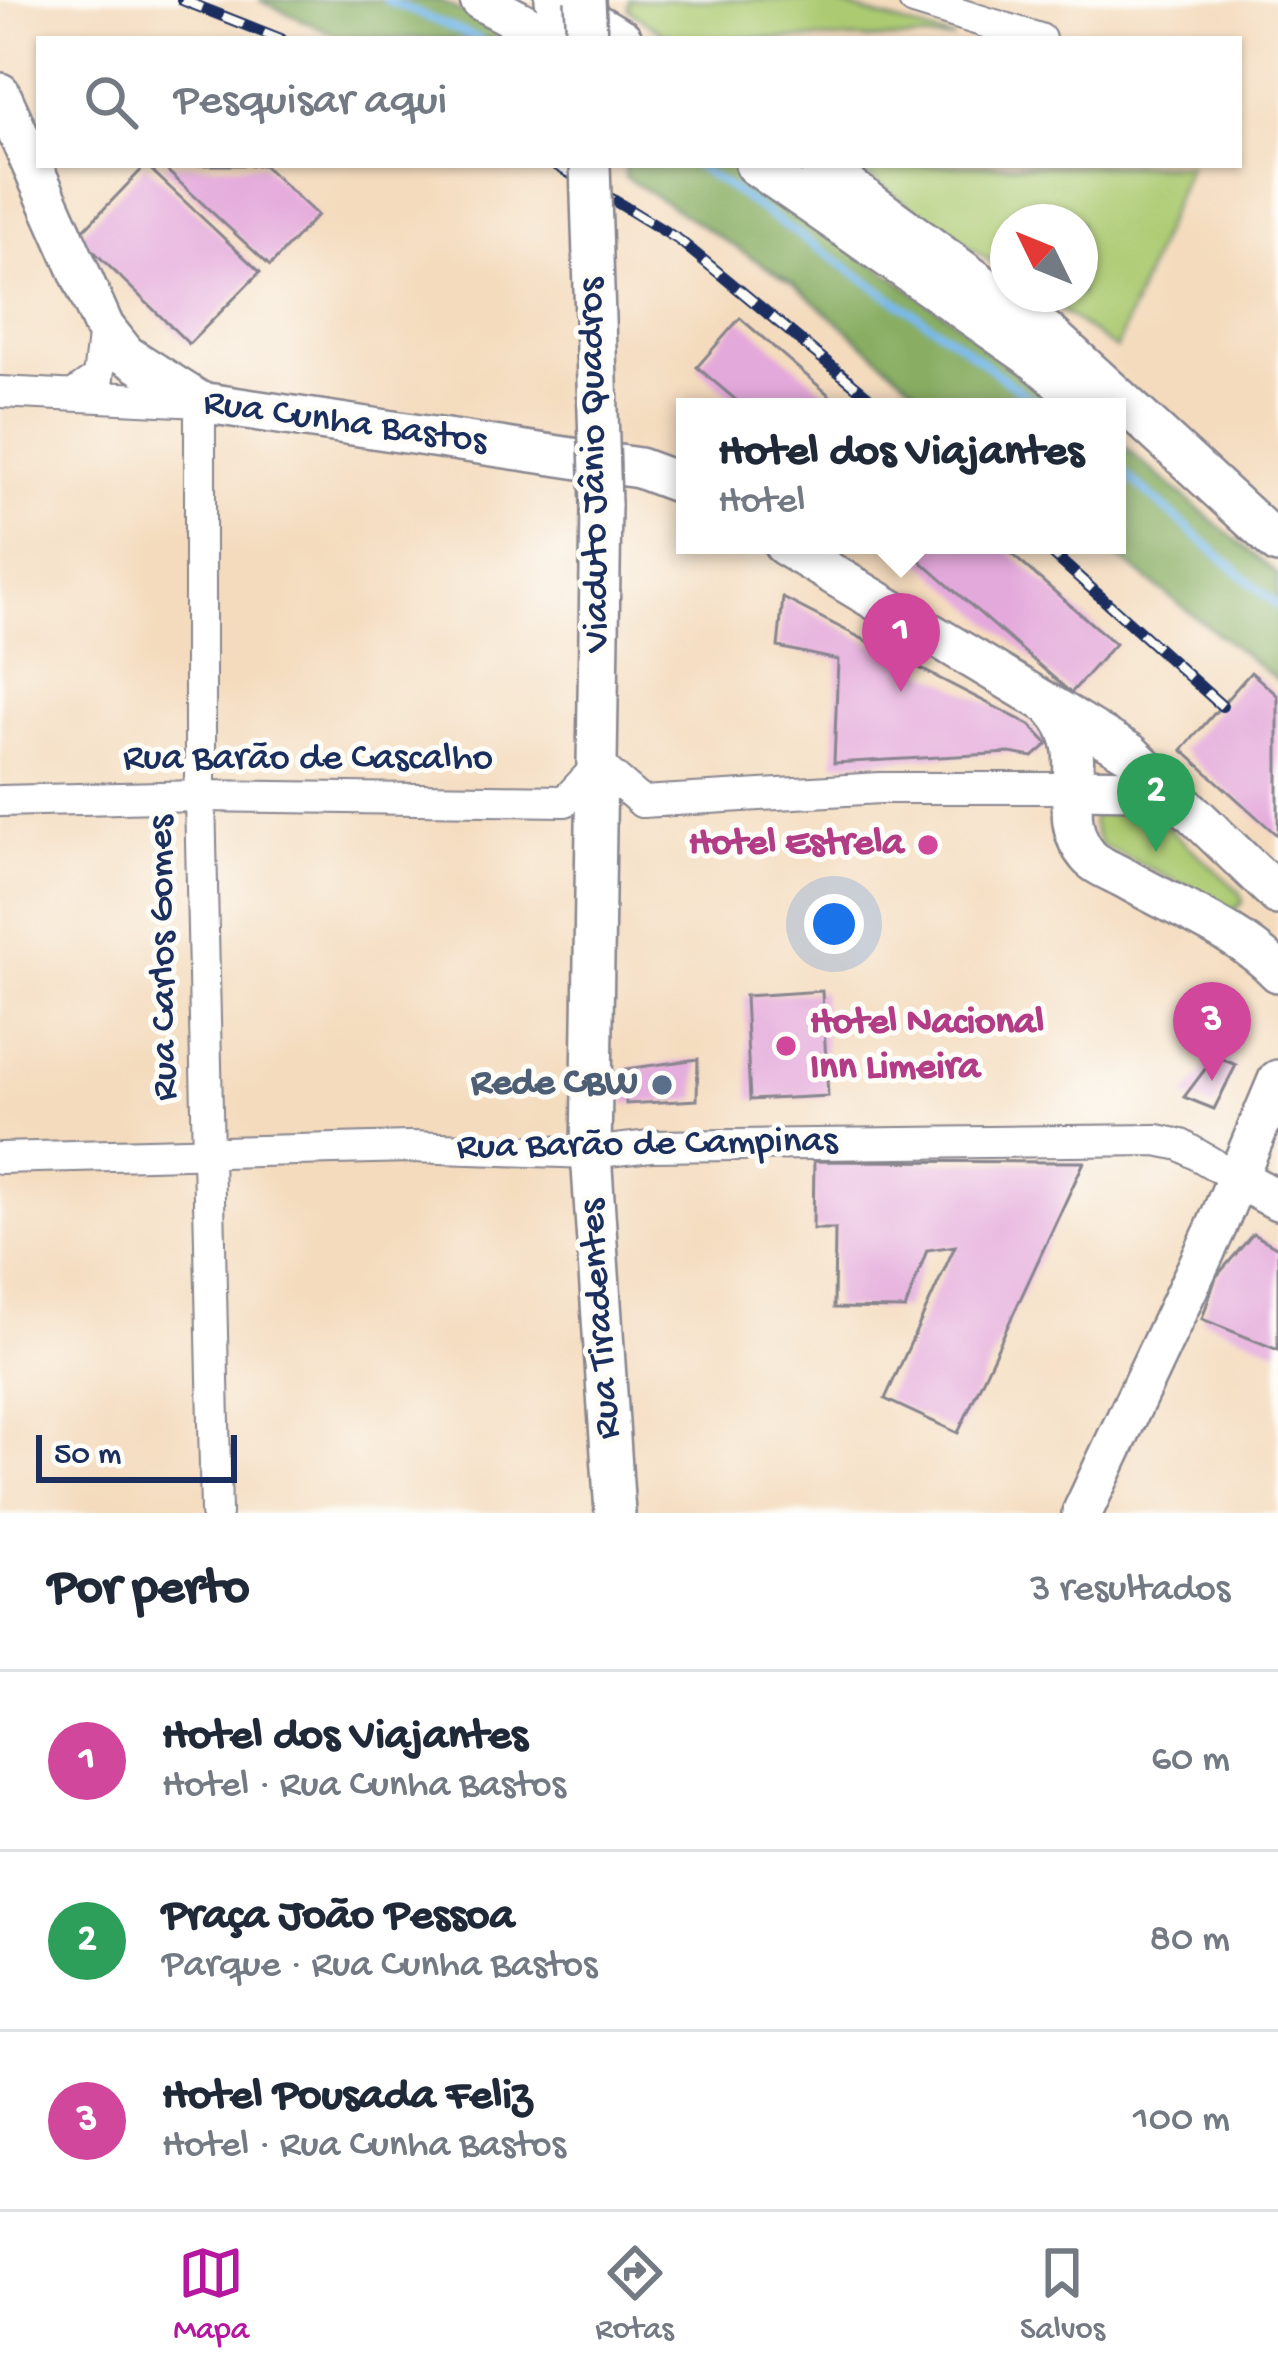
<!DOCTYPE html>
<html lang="pt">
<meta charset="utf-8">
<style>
:root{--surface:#fff;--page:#f6f6f7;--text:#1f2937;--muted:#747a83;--line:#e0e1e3;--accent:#b5179e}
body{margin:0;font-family:"Gochi Hand",sans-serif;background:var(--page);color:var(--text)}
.compass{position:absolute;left:990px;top:204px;width:108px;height:108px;border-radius:50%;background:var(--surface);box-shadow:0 3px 9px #0004;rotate:313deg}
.scale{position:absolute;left:36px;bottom:30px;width:201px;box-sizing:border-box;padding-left:12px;border:6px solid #1b2f5e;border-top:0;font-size:33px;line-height:42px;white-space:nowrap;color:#1b2f5e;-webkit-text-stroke:9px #fdfcf7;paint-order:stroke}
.you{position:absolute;left:834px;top:924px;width:42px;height:42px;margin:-30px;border:9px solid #fff;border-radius:50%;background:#1a73e8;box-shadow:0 0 0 18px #1a73e833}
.badge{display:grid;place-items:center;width:78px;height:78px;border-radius:50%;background:var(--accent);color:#fff;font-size:39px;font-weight:700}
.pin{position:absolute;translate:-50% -99px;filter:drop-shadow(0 3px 6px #0008)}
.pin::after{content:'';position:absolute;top:63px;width:42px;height:36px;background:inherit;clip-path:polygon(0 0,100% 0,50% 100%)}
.popup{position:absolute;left:676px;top:398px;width:450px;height:156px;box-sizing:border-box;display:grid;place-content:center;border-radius:0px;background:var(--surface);filter:drop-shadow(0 3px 9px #0005);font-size:39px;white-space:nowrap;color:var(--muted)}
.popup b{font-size:45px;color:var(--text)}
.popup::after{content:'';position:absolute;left:50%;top:100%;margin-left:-24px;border:24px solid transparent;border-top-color:var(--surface)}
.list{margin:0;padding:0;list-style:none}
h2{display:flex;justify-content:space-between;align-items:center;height:156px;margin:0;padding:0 48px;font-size:51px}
h2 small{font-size:39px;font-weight:400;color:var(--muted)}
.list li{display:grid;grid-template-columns:78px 1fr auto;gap:36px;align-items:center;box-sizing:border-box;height:180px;padding:0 48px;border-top:3px solid var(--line)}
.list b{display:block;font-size:45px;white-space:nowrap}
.list p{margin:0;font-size:39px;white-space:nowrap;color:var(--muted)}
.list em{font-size:39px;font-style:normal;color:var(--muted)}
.icon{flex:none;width:66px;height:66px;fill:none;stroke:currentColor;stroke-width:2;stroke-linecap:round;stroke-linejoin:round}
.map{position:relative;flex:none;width:1278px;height:1513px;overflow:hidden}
.search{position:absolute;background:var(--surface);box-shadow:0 3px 9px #0004;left:36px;right:36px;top:36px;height:132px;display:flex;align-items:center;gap:30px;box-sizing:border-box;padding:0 42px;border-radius:0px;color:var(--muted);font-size:45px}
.sheet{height:696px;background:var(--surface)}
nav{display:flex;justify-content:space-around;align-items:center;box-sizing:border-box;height:168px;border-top:3px solid var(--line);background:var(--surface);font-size:33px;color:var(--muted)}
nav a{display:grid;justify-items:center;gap:6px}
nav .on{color:var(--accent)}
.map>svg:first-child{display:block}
.green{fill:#acca71;stroke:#647c68;stroke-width:3}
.forest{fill:#89ae63;stroke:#526e60;stroke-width:3}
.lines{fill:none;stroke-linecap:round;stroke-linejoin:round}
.stream{stroke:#79baee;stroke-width:8}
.building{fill:#e4a9db}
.minor-casing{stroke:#88858e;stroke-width:34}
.major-casing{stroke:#88858e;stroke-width:44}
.minor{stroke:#fff;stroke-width:30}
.major{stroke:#fff;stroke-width:39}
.rail-casing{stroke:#1b2f5e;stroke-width:12}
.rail{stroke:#fdfcf7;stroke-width:8;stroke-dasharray:22;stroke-linecap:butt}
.major-bridge-casing{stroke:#88858e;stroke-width:44;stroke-linecap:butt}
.major-bridge{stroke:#fff;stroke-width:39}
.hotel-dot{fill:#d1479c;stroke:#fdfcf7;stroke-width:4.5}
.service-dot{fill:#5c6f8a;stroke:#fdfcf7;stroke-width:4.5}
.labels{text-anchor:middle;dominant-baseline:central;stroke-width:10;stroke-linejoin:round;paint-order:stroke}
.street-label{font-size:39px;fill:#1b2f5e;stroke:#fdfcf7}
.hotel-label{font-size:39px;font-weight:bold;fill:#b23c85;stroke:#fdfcf7;text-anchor:end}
.service-label{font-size:39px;font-weight:bold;fill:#4e5e75;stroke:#fdfcf7;text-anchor:end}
</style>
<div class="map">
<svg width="1278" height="1513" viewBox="0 0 1278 1513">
<rect width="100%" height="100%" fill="#fdfcf7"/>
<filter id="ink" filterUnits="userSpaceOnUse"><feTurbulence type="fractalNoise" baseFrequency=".00833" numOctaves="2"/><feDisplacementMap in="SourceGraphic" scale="24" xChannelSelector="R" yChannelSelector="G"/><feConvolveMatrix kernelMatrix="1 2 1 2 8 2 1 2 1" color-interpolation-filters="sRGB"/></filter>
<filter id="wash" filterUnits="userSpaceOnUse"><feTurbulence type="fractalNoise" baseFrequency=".004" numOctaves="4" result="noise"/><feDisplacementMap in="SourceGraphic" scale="48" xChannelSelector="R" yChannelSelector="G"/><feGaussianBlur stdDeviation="2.7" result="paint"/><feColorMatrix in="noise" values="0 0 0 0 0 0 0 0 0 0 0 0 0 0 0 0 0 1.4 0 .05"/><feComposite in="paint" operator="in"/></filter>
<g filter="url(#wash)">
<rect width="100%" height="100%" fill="#f4dbbe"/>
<!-- green -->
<g class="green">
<polygon points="629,0 825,0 954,39 671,39 629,10"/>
<polygon points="852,165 1189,165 1116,349 1037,294 1080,294 1080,222 1008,222 1008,274"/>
<polygon points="1135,798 1240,892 1243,902 1234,910 1100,844 1092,824 1096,804"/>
</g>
<!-- forest -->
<g class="forest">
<polygon points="259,0 438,0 517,39 343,39"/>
<polygon points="625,165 736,165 1076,407 937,407 795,285 625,177"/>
<polygon points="1117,441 1278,575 1278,681 1103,545 1117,545"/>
</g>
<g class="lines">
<!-- stream -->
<g class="stream">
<polyline points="386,0 479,39"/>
<polyline points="695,165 957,342 1040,407"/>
<polyline points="1117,467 1278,606"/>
</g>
</g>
<g id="blocks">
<!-- building -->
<g class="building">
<polygon points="146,165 260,272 189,344 78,236"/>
<polygon points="161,165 263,165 317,215 270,266"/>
<polygon points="740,318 843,407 731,407 736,400 697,367"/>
<polygon points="902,545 1001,545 1115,644 1071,693"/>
<polygon points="783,598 1030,725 1048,744 1033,757 1010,753 834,763 838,660 778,647"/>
<polygon points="1251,672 1278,696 1278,836 1182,750"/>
<polygon points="822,991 828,1096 750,1100 745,996"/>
<polygon points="1215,1056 1236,1065 1214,1109 1184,1097"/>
<polygon points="698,1059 697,1100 626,1104 625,1069"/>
<polygon points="814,1161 1084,1162 958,1433 885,1399 955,1246 927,1250 905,1309 834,1308 835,1229 813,1229"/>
<polygon points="1253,1234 1278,1248 1278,1350 1202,1319 1216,1277"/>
</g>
</g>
</g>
<g filter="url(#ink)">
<use href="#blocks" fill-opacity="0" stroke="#88858e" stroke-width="3"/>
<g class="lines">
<defs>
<g id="minor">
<polyline points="914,0 1040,39"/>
<polyline points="0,392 200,402 200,796 216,1513"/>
<polyline points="78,392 98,378 104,327"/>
<polyline points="0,801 200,796 565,801 599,765 642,802"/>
<polyline points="642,802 880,788 1074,788"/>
<polyline points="0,1158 410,1147 591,1153 650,1146 1157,1140 1181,1145 1237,1178"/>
</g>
<g id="major">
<polyline points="480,0 553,39"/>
<polyline points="555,0 622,39"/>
<polyline points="0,93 104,327 126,355 200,402 639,468 685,485"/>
<polyline points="755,165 1034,359 1091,407"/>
<polyline points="819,165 1048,333 1278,544"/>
<polyline points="601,504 591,1153 615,1513"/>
<polyline points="784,545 1130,753 1278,895"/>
<path d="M1053,708C1098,756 1050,812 1088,856C1096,866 1116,873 1128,880C1175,907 1241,932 1278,972"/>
<polyline points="1074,788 1140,789 1177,800"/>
<polyline points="1237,1178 1278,1200"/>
<polyline points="1082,1513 1216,1228 1278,1080"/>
</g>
</defs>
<!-- minor casing -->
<use href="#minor" class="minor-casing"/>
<!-- major casing -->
<use href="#major" class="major-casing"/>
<!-- minor -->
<use href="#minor" class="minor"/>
<!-- major -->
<use href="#major" class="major"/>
<defs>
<g id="rail">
<polyline points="182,0 281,39"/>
<polyline points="556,165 679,240 881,407"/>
<polyline points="1043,545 1222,706"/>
</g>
</defs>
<!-- rail casing -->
<use href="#rail" class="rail-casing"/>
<!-- rail -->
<use href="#rail" class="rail"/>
<defs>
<g id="major-bridge">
<polyline points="585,0 587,39"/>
<polyline points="590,165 601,504"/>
</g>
</defs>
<!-- major-bridge casing -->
<use href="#major-bridge" class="major-bridge-casing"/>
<!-- major-bridge -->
<use href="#major-bridge" class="major-bridge"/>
</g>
</g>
<!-- markers -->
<g class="hotel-dot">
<circle cx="928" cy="845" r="12"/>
<circle cx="786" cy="1046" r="12"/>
</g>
<circle class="service-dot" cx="662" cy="1085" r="12"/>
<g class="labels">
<!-- street labels -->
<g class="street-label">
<text transform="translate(345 424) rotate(8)">Rua Cunha Bastos</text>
<text transform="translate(596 465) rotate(-91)">Viaduto Jânio Quadros</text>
<text x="308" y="760">Rua Barão de Cascalho</text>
<text transform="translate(165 958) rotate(-91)">Rua Carlos Gomes</text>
<text transform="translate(647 1146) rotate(-1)">Rua Barão de Campinas</text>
<text transform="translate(602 1319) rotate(-94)">Rua Tiradentes</text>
</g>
<!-- hotel labels -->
<g class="hotel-label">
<text x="904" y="845">Hotel Estrela</text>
<text x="810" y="1024" text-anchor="start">Hotel Nacional<tspan x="810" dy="45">Inn Limeira</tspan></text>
</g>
<!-- service labels -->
<g class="service-label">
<text x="638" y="1085">Rede CBW</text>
</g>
</g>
</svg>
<svg class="compass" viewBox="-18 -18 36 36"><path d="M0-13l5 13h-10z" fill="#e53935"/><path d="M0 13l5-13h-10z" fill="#747a83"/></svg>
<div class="scale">50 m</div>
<div class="you"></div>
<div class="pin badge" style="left:901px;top:692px;background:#d1479c">1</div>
<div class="popup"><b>Hotel dos Viajantes</b>Hotel</div>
<div class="pin badge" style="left:1156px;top:852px;background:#2e9e5b">2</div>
<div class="pin badge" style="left:1212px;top:1081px;background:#d1479c">3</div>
<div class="search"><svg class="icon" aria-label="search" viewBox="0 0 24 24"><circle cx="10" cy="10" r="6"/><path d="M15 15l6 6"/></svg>Pesquisar aqui</div>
</div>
<section class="sheet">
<h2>Por perto<small>3 resultados</small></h2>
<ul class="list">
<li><span class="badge" style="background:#d1479c">1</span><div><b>Hotel dos Viajantes</b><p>Hotel · Rua Cunha Bastos</p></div><em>60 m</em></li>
<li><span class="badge" style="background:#2e9e5b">2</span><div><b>Praça João Pessoa</b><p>Parque · Rua Cunha Bastos</p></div><em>80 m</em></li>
<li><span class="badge" style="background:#d1479c">3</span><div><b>Hotel Pousada Feliz</b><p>Hotel · Rua Cunha Bastos</p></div><em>100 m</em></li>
</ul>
</section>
<nav>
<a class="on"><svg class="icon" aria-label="map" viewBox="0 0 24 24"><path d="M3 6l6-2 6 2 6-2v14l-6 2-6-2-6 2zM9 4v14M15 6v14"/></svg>Mapa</a>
<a><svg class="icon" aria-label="directions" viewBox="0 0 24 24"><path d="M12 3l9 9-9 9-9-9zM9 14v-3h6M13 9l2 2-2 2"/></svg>Rotas</a>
<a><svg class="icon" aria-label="saved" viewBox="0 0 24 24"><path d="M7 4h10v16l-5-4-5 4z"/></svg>Salvos</a>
</nav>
